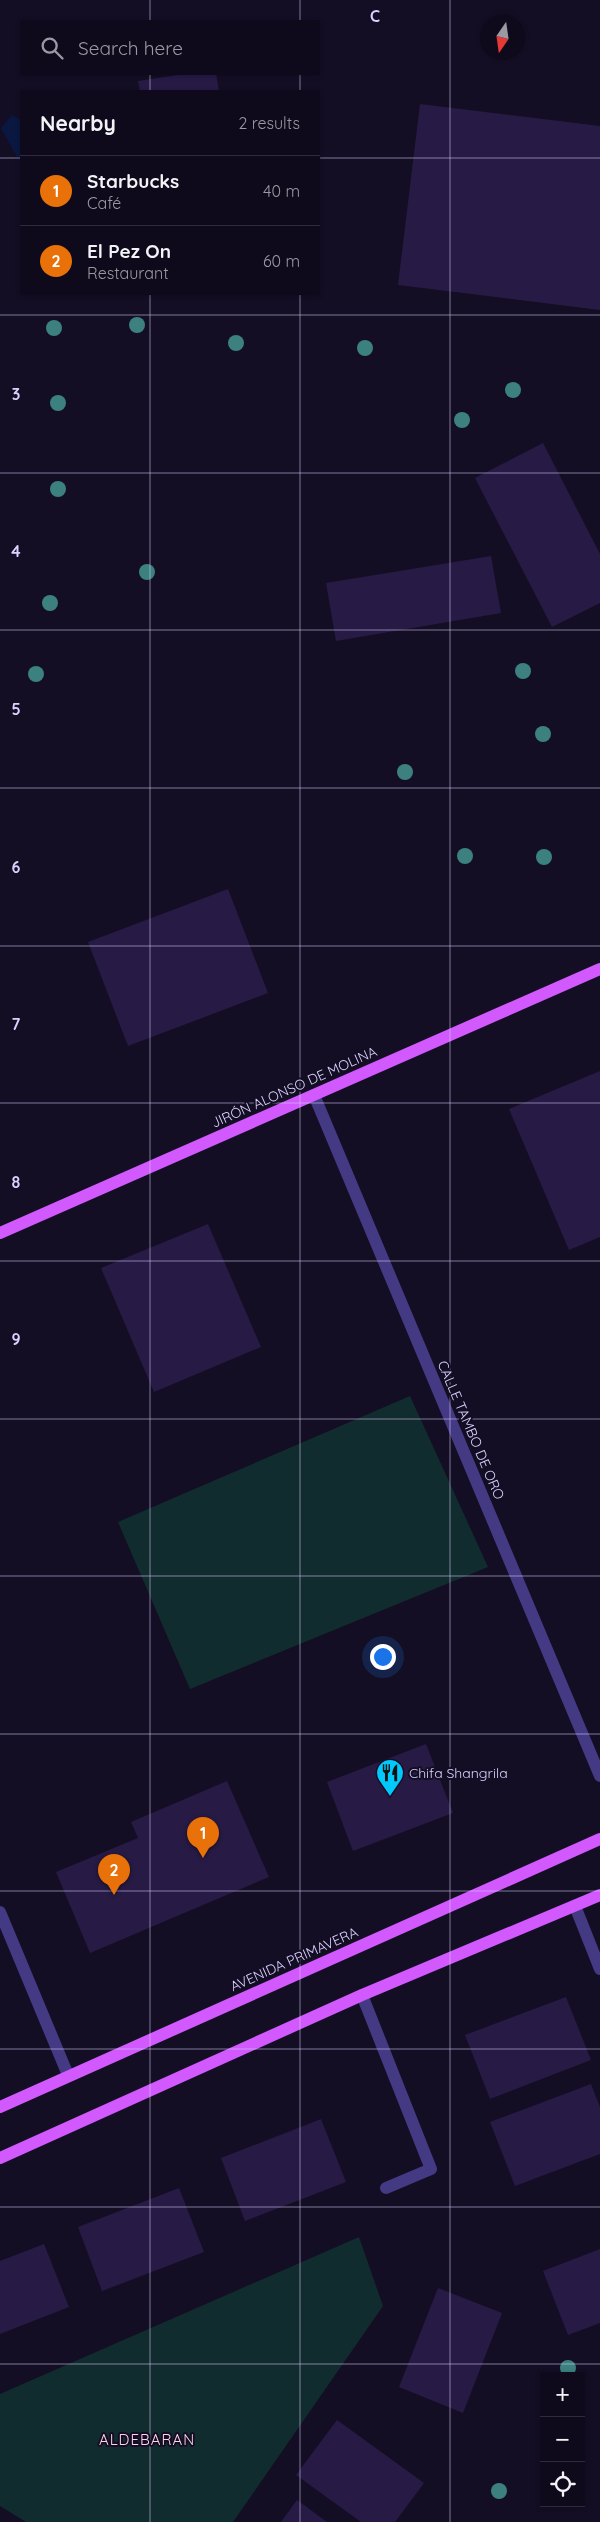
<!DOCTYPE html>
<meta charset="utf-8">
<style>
:root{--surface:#0f0a1b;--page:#181324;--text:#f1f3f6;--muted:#9b9aa3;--line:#2f2b3a;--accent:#1a73e8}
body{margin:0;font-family:Quicksand,sans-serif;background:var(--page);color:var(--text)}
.controls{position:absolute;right:15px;bottom:15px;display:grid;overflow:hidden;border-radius:0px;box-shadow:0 1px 4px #0004}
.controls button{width:45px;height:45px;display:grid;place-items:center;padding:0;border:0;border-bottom:1px solid var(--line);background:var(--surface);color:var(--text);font:25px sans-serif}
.compass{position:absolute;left:480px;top:15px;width:45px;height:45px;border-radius:50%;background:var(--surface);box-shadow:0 1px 4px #0004;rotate:193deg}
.you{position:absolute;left:382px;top:1656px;width:18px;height:18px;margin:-12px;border:4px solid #fff;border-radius:50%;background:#1a73e8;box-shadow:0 0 0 8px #1a73e833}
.badge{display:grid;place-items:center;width:32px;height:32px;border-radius:50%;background:var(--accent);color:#fff;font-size:16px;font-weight:700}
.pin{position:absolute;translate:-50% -41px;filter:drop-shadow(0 1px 2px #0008)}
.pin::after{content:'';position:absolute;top:26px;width:18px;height:15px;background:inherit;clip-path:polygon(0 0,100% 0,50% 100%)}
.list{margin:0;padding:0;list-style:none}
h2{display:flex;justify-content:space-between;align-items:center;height:65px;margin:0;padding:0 20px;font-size:21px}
h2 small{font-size:16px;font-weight:400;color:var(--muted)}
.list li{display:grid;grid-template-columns:32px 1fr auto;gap:15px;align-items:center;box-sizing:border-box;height:70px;padding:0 20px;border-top:1px solid var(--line)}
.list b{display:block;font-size:19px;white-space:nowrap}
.list p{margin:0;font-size:16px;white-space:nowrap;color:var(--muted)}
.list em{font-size:16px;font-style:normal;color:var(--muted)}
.icon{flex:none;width:28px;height:28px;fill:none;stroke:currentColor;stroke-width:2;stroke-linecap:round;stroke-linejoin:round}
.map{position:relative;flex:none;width:600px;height:2522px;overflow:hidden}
.search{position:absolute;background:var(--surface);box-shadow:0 1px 4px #0004;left:20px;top:20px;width:300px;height:55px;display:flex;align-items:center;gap:12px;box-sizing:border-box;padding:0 18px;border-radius:0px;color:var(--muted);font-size:19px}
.panel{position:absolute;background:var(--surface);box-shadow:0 1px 4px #0004;left:20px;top:90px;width:300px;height:205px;border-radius:0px}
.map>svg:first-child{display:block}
.green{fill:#112c2e}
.water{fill:#0a1841}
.building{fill:#271a45}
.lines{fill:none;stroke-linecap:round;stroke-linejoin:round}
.minor{stroke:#443983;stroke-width:12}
.major{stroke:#d159fe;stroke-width:12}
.tree{fill:#3c8180}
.grid{fill:none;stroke:#dbd1ff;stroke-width:1;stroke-opacity:0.55}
.labels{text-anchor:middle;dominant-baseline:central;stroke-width:4;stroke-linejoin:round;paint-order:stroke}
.street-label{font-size:14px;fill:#dbd1ff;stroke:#140e24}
.poi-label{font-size:14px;fill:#dbd1ff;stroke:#140e24;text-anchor:start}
.neighbourhood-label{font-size:15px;letter-spacing:1px;fill:#ffd3eb;stroke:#140e24}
.grid-label{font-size:16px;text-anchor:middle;font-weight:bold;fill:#dbd1ff;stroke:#140e24;stroke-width:4;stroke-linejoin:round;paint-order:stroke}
</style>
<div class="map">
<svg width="600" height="2522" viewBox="0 0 600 2522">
<rect width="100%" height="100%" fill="#140e24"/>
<!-- green -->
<g class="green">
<polygon points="410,1396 488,1567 190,1689 118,1522"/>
<polygon points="359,2237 383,2306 233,2522 26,2522 0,2506 0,2394"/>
</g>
<!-- water -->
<polygon class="water" points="12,115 21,120 21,164 1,128"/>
<!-- building -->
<g class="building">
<polygon points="184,74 216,74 219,91 140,91 138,81"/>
<polygon points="420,104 600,126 600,310 398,285"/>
<polygon points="543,443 600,554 600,603 552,627 475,478"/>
<polygon points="491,556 501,613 336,641 326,583"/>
<polygon points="228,889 268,993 128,1046 88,942"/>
<polygon points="600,1071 600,1237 569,1250 509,1109"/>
<polygon points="208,1224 261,1347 154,1392 101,1268"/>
<polygon points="426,1744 453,1813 353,1851 327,1782"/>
<polygon points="227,1781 269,1877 90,1953 56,1872 138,1838 131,1822"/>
<polygon points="566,1997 591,2060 490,2099 465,2035"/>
<polygon points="591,2084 600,2107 600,2154 515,2186 490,2122"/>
<polygon points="321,2119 346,2182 245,2221 221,2158"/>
<polygon points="179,2188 204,2252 102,2291 78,2227"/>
<polygon points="44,2244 69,2307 0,2334 0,2261"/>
<polygon points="600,2249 600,2323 568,2335 543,2271"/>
<polygon points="438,2288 502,2313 463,2413 399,2387"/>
<polygon points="337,2420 424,2483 395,2522 361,2522 296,2475"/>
<polygon points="297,2500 327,2522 281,2522"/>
</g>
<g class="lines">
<!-- minor -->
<g class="minor">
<polyline points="314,1095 600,1776"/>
<polyline points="575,1906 600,1969"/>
<polyline points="0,1912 68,2075"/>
<polyline points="362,1995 431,2169 386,2188"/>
</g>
<!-- major -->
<g class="major">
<polyline points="0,1233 600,969"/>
<polyline points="0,2107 600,1839"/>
<polyline points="0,2158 362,1995 600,1895"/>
</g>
</g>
<!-- trees -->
<g class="tree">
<circle cx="137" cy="325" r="8"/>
<circle cx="54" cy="328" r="8"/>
<circle cx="236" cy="343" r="8"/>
<circle cx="365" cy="348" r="8"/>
<circle cx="513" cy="390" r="8"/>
<circle cx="58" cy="403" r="8"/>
<circle cx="462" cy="420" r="8"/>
<circle cx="58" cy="489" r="8"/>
<circle cx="147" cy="572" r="8"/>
<circle cx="50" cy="603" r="8"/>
<circle cx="523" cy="671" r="8"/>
<circle cx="36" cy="674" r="8"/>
<circle cx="543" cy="734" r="8"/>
<circle cx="405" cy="772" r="8"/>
<circle cx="465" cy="856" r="8"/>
<circle cx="544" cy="857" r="8"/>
<circle cx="568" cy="2368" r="8"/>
<circle cx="499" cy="2491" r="8"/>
</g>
<!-- grid -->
<path class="grid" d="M150,0V21M300,0V21M450,0V2522M150,74V91M300,74V91M0,158H21M319,158H600M150,294V2522M300,294V2522M0,315H600M0,473H600M0,630H600M0,788H600M0,946H600M0,1103H600M0,1261H600M0,1419H600M0,1576H600M0,1734H600M0,1891H600M0,2049H600M0,2207H600M0,2364H600"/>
<!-- icons -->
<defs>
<symbol id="restaurant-pin" viewBox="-11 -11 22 30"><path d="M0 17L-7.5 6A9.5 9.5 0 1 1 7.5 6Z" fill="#01c9fb" stroke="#140e24"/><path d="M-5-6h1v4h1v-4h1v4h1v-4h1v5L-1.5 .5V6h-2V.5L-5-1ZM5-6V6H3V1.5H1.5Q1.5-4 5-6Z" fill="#111"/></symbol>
</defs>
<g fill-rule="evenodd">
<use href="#restaurant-pin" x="374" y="1757" width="32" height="43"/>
</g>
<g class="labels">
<!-- street labels -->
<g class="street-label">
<text transform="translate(294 1087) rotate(-24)">JIRÓN ALONSO DE MOLINA</text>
<text transform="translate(471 1430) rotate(67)">CALLE TAMBO DE ORO</text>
<text transform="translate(294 1959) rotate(-24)">AVENIDA PRIMAVERA</text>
</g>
<!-- poi labels -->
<g class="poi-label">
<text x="409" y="1773">Chifa Shangrila</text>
</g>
<!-- neighbourhood labels -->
<g class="neighbourhood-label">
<text x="147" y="2439">ALDEBARAN</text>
</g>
</g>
<g class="grid-label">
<text x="375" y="22">C</text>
<text x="16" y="400">3</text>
<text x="16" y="557">4</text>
<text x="16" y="715">5</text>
<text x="16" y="873">6</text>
<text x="16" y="1030">7</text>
<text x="16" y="1188">8</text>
<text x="16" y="1345">9</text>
</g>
</svg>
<div class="controls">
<button>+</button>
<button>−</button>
<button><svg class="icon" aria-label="locate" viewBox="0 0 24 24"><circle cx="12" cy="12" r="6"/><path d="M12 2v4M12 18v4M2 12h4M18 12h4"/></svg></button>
</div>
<svg class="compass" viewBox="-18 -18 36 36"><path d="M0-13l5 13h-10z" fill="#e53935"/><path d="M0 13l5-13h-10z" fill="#9b9aa3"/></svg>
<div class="you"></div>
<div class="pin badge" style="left:203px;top:1858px;background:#e8710a">1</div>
<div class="pin badge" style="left:114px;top:1895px;background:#e8710a">2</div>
<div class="search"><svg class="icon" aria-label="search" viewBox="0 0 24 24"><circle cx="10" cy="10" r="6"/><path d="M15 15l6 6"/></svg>Search here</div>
<section class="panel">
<h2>Nearby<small>2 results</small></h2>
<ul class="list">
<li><span class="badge" style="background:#e8710a">1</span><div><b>Starbucks</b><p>Café</p></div><em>40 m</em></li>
<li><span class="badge" style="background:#e8710a">2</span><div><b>El Pez On</b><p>Restaurant</p></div><em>60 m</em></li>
</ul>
</section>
</div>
